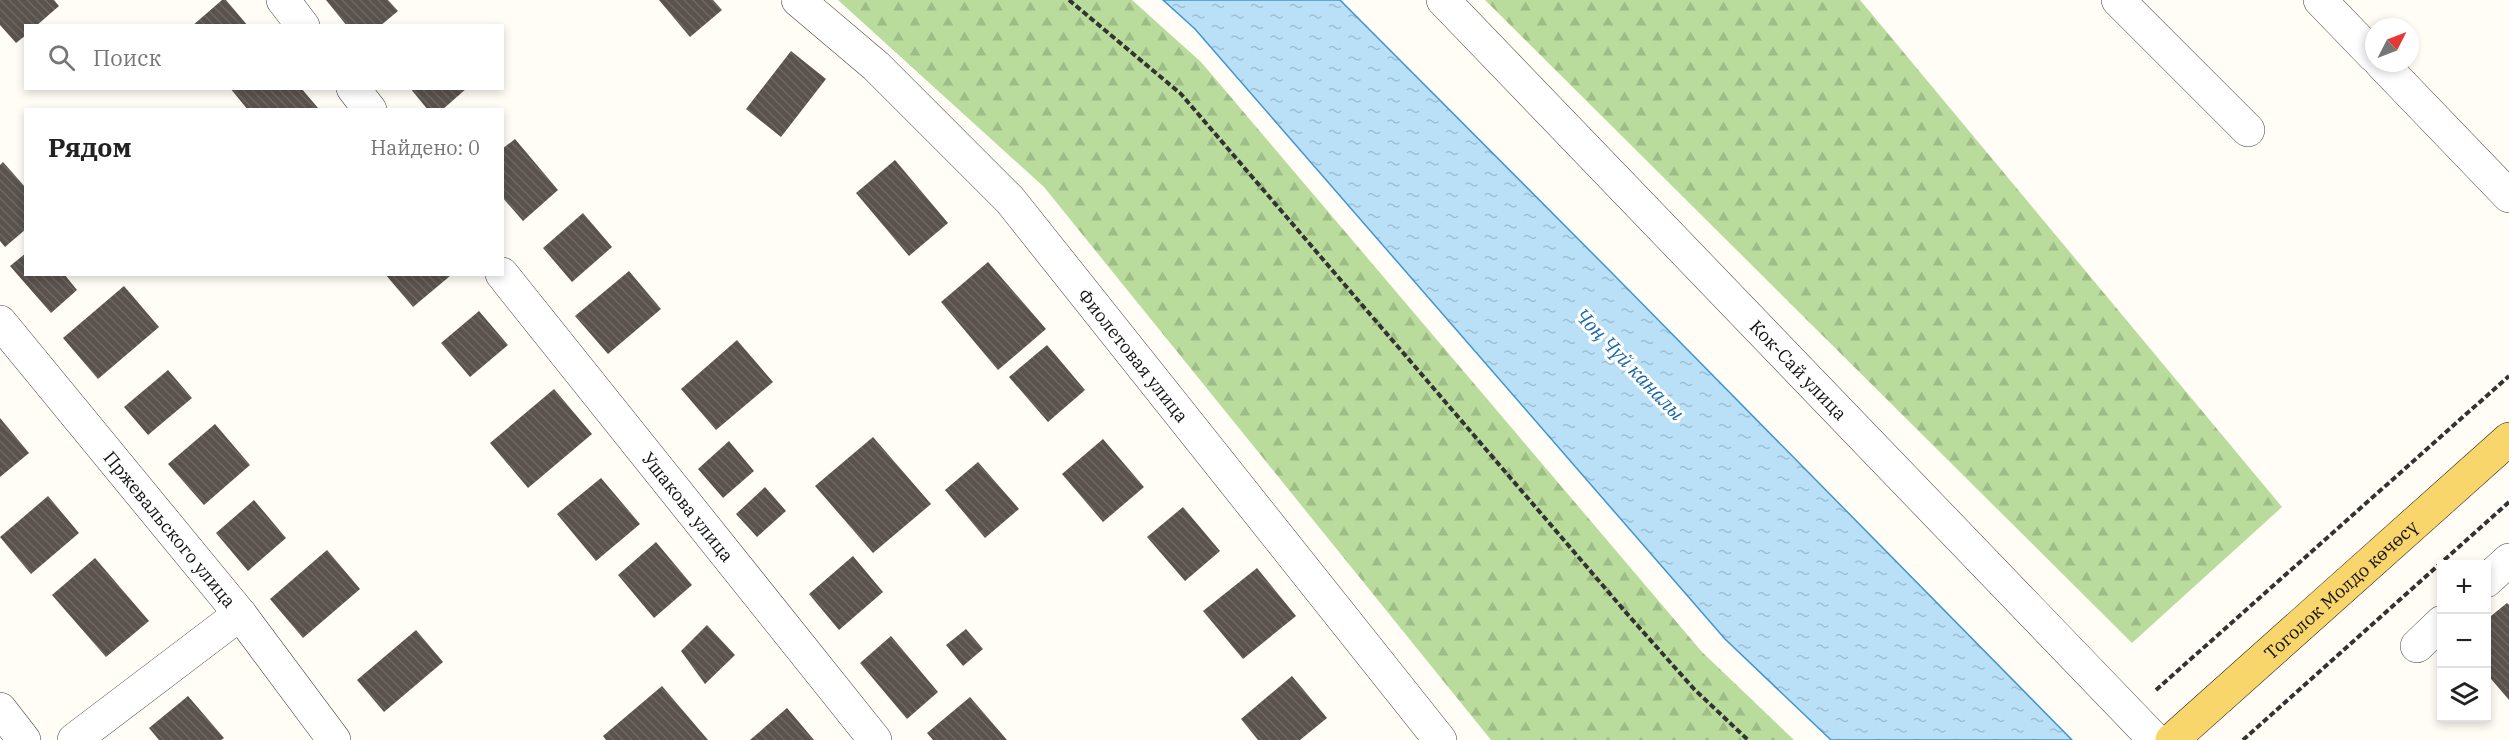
<!DOCTYPE html>
<html lang="ru">
<meta charset="utf-8">
<style>
:root{--surface:#fff;--page:#f2f2f2;--text:#222;--muted:#767676;--line:#e0e0e0}
body{margin:0;font-family:"IBM Plex Serif",serif;background:var(--page);color:var(--text)}
.controls{position:absolute;right:18px;bottom:18px;display:grid;overflow:hidden;border-radius:0px;box-shadow:0 3px 9px #0003}
.controls button{width:54px;height:54px;display:grid;place-items:center;padding:0;border:0;border-bottom:2px solid var(--line);background:var(--surface);color:var(--text);font:30px sans-serif}
.compass{position:absolute;left:2365px;top:18px;width:54px;height:54px;border-radius:50%;background:var(--surface);box-shadow:0 3px 9px #0003;rotate:48deg}
.list{margin:0;padding:0;list-style:none}
h2{display:flex;justify-content:space-between;align-items:center;height:78px;margin:0;padding:0 24px;font-size:26px}
h2 small{font-size:20px;font-weight:400;color:var(--muted)}
.icon{flex:none;width:33px;height:33px;fill:none;stroke:currentColor;stroke-width:2;stroke-linecap:round;stroke-linejoin:round}
.map{position:relative;flex:none;width:2509px;height:740px;overflow:hidden}
.search{position:absolute;background:var(--surface);box-shadow:0 3px 9px #0003;left:24px;top:24px;width:480px;height:66px;display:flex;align-items:center;gap:15px;box-sizing:border-box;padding:0 21px;border-radius:0px;color:var(--muted);font-size:22px}
.panel{position:absolute;background:var(--surface);box-shadow:0 3px 9px #0003;left:24px;top:108px;width:480px;height:168px;border-radius:0px}
.map>svg:first-child{display:block}
.forest{fill:url(#forest-firs)}
.water{fill:url(#water-ripples);stroke:#3f96cf;stroke-width:1.5}
.building{fill:url(#building-back-hatch)}
.lines{fill:none;stroke-linecap:round;stroke-linejoin:round}
.minor-casing{stroke:#444;stroke-width:34}
.major-casing{stroke:#222;stroke-width:34}
.path{stroke:#333;stroke-width:4;stroke-dasharray:6 3;stroke-linecap:butt}
.minor{stroke:#fff;stroke-width:33}
.major{stroke:#f9d66b;stroke-width:33}
.labels{text-anchor:middle;dominant-baseline:central;stroke-width:6;stroke-linejoin:round;paint-order:stroke}
.street-label{font-size:18px;fill:#111;stroke:#fff}
.water-label{font-size:20px;font-style:italic;fill:#1768a6;stroke:#fff}
</style>
<div class="map">
<svg width="2509" height="740" viewBox="0 0 2509 740">
<defs>
<pattern id="forest-firs" width="22" height="20" patternUnits="userSpaceOnUse" patternTransform="scale(1.5)"><rect width="22" height="20" fill="#b9dc9c"/><path d="M5 1l3.5 6h-7zM16 11l3.5 6h-7z" fill="#9ebc85"/></pattern>
<pattern id="water-ripples" width="26" height="14" patternUnits="userSpaceOnUse" patternTransform="scale(1.5)"><rect width="26" height="14" fill="#b9e0f7"/><path d="M2 4q2-2 4 0t4 0M15 11q2-2 4 0t4 0" fill="none" stroke="#9ebfd3"/></pattern>
<pattern id="building-back-hatch" width="6" height="6" patternUnits="userSpaceOnUse" patternTransform="scale(1.5)"><rect width="6" height="6" fill="#5a524d"/><path d="M-1 5l2 2M0 0l6 6M5-1l2 2" fill="none" stroke="#6d6662"/></pattern>
</defs>
<rect width="100%" height="100%" fill="#fffdf5"/>
<!-- forest -->
<g class="forest">
<polygon points="838,0 1132,0 1201,62 1702,652 1794,740 1491,740 1044,187"/>
<polygon points="1485,0 1860,0 2282,507 2132,643"/>
</g>
<!-- water -->
<polygon class="water" points="1163,0 1340,0 1612,273 2072,740 1831,740 1725,639 1195,29"/>
<!-- building -->
<g class="building">
<polygon points="0,0 54,0 59,6 36,26 26,26 26,35 16,43 0,25"/>
<polygon points="222,0 226,0 248,26 192,26"/>
<polygon points="326,0 388,0 398,11 380,26 347,26"/>
<polygon points="659,0 713,0 722,10 690,37"/>
<polygon points="791,51 826,79 781,137 746,109"/>
<polygon points="230,88 301,88 318,108 248,110"/>
<polygon points="410,88 467,88 442,110 428,110"/>
<polygon points="515,139 558,190 523,221 502,197 502,149"/>
<polygon points="895,160 948,223 909,256 856,193"/>
<polygon points="3,162 26,188 26,229 5,247 0,241 0,165"/>
<polygon points="583,213 612,247 572,282 543,248"/>
<polygon points="26,253 26,274 64,274 77,290 51,313 10,266"/>
<polygon points="988,262 1046,329 998,370 941,302"/>
<polygon points="629,271 661,309 608,354 575,316"/>
<polygon points="385,274 448,274 450,276 413,307"/>
<polygon points="124,286 159,327 98,379 63,338"/>
<polygon points="479,311 508,345 470,377 441,343"/>
<polygon points="737,340 773,382 716,430 681,389"/>
<polygon points="1047,345 1085,390 1048,422 1009,377"/>
<polygon points="168,370 192,398 148,435 124,407"/>
<polygon points="554,389 592,434 528,488 490,443"/>
<polygon points="0,418 29,453 0,477"/>
<polygon points="215,424 250,465 204,505 168,464"/>
<polygon points="873,437 931,504 873,553 815,486"/>
<polygon points="1103,439 1144,487 1103,522 1062,474"/>
<polygon points="729,441 754,471 723,498 698,469"/>
<polygon points="978,462 1019,509 985,538 945,490"/>
<polygon points="601,478 640,524 596,561 557,514"/>
<polygon points="765,487 786,511 757,537 736,514"/>
<polygon points="48,496 79,533 31,574 0,537"/>
<polygon points="254,500 286,538 248,571 216,533"/>
<polygon points="1183,507 1220,551 1185,581 1147,537"/>
<polygon points="656,542 692,585 654,618 618,575"/>
<polygon points="327,550 360,589 303,638 270,599"/>
<polygon points="853,556 883,592 839,630 809,594"/>
<polygon points="95,558 149,621 106,657 52,595"/>
<polygon points="1257,568 1296,616 1243,659 1203,611"/>
<polygon points="2507,603 2509,605 2509,700 2486,673 2486,620"/>
<polygon points="707,625 735,655 705,684 681,651"/>
<polygon points="966,629 983,649 963,666 946,645"/>
<polygon points="416,630 443,662 384,712 357,680"/>
<polygon points="891,636 938,692 907,719 860,663"/>
<polygon points="1292,676 1327,718 1300,740 1258,740 1241,719"/>
<polygon points="662,686 708,740 606,740 603,736"/>
<polygon points="188,696 224,738 221,740 159,740 149,728"/>
<polygon points="970,697 1007,740 933,740 927,733"/>
<polygon points="787,708 814,740 750,740"/>
</g>
<g class="lines">
<defs>
<g id="minor">
<polyline points="283,0 303,26"/>
<path id="s1" d="M798,0L876,66L1010,200L1440,740"/>
<path id="s2" d="M1443,0L2155,740"/>
<polyline points="2118,0 2248,130"/>
<polyline points="2320,0 2374,56"/>
<polyline points="2381,63 2509,196"/>
<polyline points="353,88 370,110"/>
<path id="s3" d="M502,274L875,740"/>
<path id="s4" d="M0,322L240,614L334,740"/>
<polyline points="2486,581 2509,560"/>
<polyline points="2417,646 2442,622"/>
<polyline points="0,709 24,740"/>
<polyline points="74,740 240,614"/>
</g>
<g id="major">
<path id="s5" d="M2172,740L2509,439"/>
</g>
</defs>
<!-- minor casing -->
<use href="#minor" class="minor-casing"/>
<!-- major casing -->
<use href="#major" class="major-casing"/>
<!-- path -->
<g class="path">
<polyline points="1069,0 1181,94 1629,616 1694,689 1748,740"/>
<polyline points="2156,690 2509,376"/>
<polyline points="2243,740 2509,502"/>
</g>
<!-- minor -->
<use href="#minor" class="minor"/>
<!-- major -->
<use href="#major" class="major"/>
</g>
<g class="labels">
<!-- street labels -->
<g class="street-label">
<text stroke="none"><textPath href="#s1" startOffset="490">Фиолетовая улица</textPath></text>
<text stroke="none"><textPath href="#s2" startOffset="513">Кок-Сай улица</textPath></text>
<text stroke="none"><textPath href="#s3" startOffset="298">Ушакова улица</textPath></text>
<text stroke="none"><textPath href="#s4" startOffset="268">Пржевальского улица</textPath></text>
<text stroke="none"><textPath href="#s5" startOffset="226">Тоголок Молдо көчөсү</textPath></text>
</g>
<!-- water labels -->
<g class="water-label">
<text transform="translate(1630 364) rotate(46)">Чоң Чүй каналы</text>
</g>
</g>
</svg>
<div class="controls">
<button>+</button>
<button>−</button>
<button><svg class="icon" aria-label="layers" viewBox="0 0 24 24"><path d="M12 4l9 5-9 5-9-5zM3 14l9 5 9-5"/></svg></button>
</div>
<svg class="compass" viewBox="-18 -18 36 36"><path d="M0-13l5 13h-10z" fill="#e53935"/><path d="M0 13l5-13h-10z" fill="#767676"/></svg>
<div class="search"><svg class="icon" aria-label="search" viewBox="0 0 24 24"><circle cx="10" cy="10" r="6"/><path d="M15 15l6 6"/></svg>Поиск</div>
<section class="panel">
<h2>Рядом<small>Найдено: 0</small></h2>
<ul class="list">
</ul>
</section>
</div>
